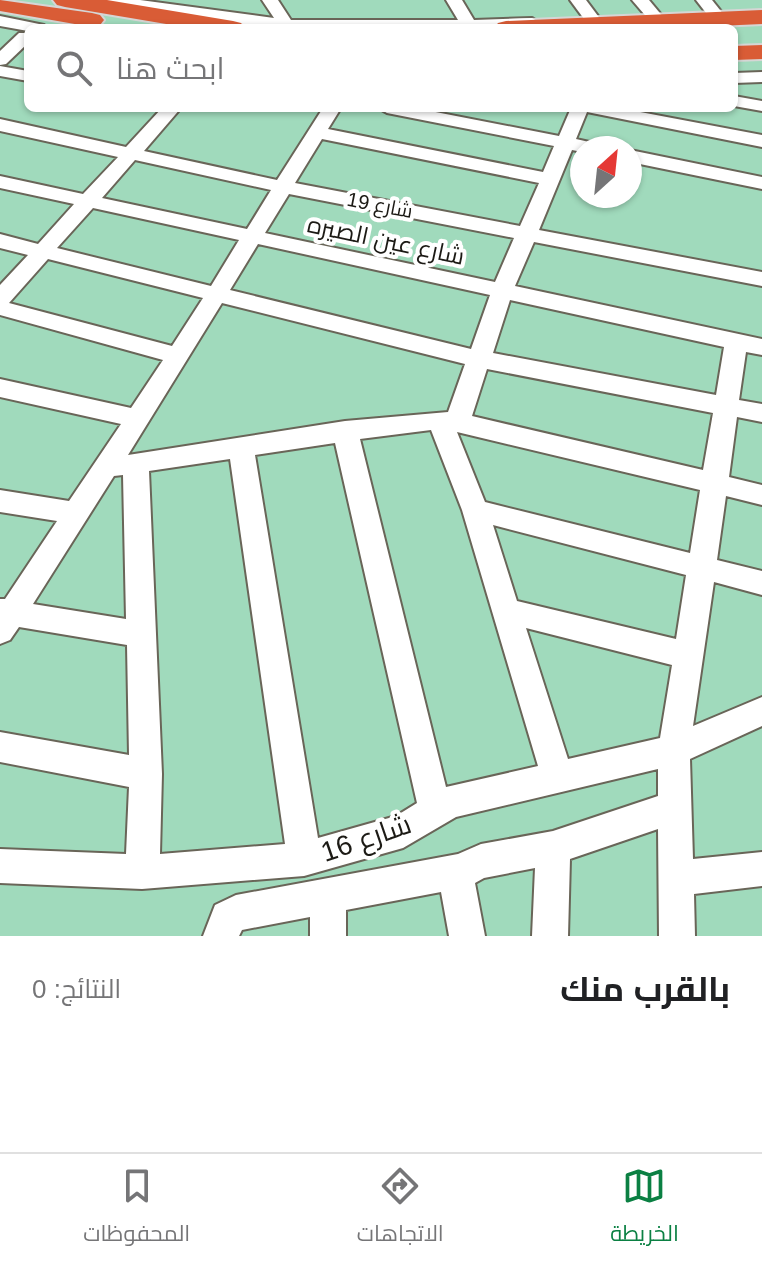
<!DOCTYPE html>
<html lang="ar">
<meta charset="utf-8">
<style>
:root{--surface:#fff;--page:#f6f6f6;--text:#202124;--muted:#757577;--line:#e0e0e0;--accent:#0b8043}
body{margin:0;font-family:Helvetica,Cairo,sans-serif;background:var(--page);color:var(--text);direction:rtl}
.compass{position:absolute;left:570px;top:136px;width:72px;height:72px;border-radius:50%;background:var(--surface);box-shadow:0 2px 6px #0004;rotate:27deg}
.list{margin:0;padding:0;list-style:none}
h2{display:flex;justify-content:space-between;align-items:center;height:104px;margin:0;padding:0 32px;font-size:34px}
h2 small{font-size:26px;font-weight:400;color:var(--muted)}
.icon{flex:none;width:44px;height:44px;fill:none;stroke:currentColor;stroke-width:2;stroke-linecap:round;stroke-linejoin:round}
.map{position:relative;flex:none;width:762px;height:936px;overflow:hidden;direction:ltr}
.search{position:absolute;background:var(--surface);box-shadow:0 2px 6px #0004;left:24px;right:24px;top:24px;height:88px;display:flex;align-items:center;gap:20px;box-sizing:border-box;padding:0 28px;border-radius:12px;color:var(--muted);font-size:30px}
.sheet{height:216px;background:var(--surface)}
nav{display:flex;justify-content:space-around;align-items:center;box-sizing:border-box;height:112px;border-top:2px solid var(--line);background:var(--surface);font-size:22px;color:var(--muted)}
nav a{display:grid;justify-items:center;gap:4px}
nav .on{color:var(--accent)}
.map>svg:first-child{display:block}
.green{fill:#a0dabc;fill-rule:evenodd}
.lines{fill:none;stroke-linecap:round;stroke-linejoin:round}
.minor-casing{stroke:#696558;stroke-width:4}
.highway-casing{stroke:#d6d6d5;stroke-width:4}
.minor{fill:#fff;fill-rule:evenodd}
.highway{fill:#d95c36;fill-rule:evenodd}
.labels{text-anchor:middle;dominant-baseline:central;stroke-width:8;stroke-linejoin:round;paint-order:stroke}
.far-street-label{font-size:20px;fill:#1c1a15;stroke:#fff}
.street-label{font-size:24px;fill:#1c1a15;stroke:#fff}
.near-street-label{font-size:28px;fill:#1c1a15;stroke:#fff}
</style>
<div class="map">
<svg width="762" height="936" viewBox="0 0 762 936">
<rect width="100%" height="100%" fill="#f5f1e1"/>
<!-- green -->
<path class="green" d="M0,0H762V936H0ZM28,28H734V108H28ZM582,148H630V196H582Z"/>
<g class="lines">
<defs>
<g id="minor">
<polygon points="98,0 140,0 274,18 262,0 278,0 291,20 458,20 446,0 462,0 474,20 532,18 540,23 527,28 272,28 106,5"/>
<polygon points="570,0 586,0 601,20 599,23 587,23"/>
<polygon points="632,0 649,0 664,18 662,21 650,21"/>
<polygon points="696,0 712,0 724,15 716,20 710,18"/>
<polygon points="0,16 44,25 46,28 28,28 28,31 0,26"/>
<polygon points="19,33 28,33 28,43 6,64 0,65 0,51"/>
<polygon points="0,66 28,71 28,81 0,76"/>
<polygon points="762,72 762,82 734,83 734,73"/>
<polygon points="734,96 762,101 762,111 734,106"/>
<path d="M162,108H181L144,151L277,180L323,108H341L328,129L543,172L554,146L387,113L378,108H415L559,136L571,108H619L762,135V147L587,112L576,139L598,144L601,148H582V152L572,150L539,230L762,272V286L534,242L515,286L762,339V355L746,352L739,400L762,404V422L737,417L729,477L762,485V505L726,496L717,560L762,571V595L714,582L693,726L762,697V726L690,759L693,859L762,852V886L694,894L695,936H659L658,829L570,859L568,936H532L535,868L484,878L475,883L485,936H449L441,892L346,910V936H310V917L242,930L239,936H203L215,905L236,895L458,854L481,844L553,831L658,796V769L456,817L403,848L304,876L142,889L0,883V849L126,854L129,787L0,762V732L129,755L127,645L19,627L10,640L0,644V599H5L57,521L0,512V490L69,501L121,424L0,397V379L131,408L163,360L0,315V285L28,255L0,248V234L38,244L74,204L0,188V176L83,194L118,157L0,131V119L126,147ZM322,139L539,183L520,226L295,183ZM135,160L271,190L247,229L102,198ZM289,194L514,238L495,282L265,233ZM93,208L239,240L211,286L57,248ZM258,244L490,295L471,349L230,290ZM48,259L203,298L172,346L9,303ZM510,300L724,347L716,395L493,353ZM222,303L465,364L448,412L345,421L128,455ZM487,369L713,413L703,470L472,416ZM431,430L462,510L538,766L446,787L360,439ZM457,432L700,490L690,553L485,502ZM335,443L417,803L396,816L318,838L255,455ZM230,459L285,844L160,854L162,774L149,471ZM123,475L126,619L33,604L114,476ZM493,525L686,575L676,639L517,601ZM526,628L672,665L660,738L568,759Z"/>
<polygon points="630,150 762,177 762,189 630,162"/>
</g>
<g id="highway">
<polygon points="0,0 92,13 100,15 104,20 100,25 92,27 0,11"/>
<polygon points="53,0 107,0 233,21 241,23 245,28 190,28 65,7 57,5"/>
<polygon points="762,10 762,24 672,28 494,28 498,23 506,21"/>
<polygon points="762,45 762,59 734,60 734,46"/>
</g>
</defs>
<!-- minor casing -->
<use href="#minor" class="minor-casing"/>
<!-- highway casing -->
<use href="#highway" class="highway-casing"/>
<!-- minor -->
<use href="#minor" class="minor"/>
<!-- highway -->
<use href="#highway" class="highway"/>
</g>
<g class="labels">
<!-- far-street labels -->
<g class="far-street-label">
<text transform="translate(380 205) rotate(11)">شارع 19</text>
</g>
<!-- street labels -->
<g class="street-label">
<text transform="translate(386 240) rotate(12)">شارع عين الصيره</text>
</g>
<!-- near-street labels -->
<g class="near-street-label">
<text transform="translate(366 838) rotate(-19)">شارع 16</text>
</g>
</g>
</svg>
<svg class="compass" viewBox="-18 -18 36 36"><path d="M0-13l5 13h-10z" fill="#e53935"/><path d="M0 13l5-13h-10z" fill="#757577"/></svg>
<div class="search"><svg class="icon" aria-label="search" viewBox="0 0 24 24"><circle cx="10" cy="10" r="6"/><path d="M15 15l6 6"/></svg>ابحث هنا</div>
</div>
<section class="sheet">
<h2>بالقرب منك<small>النتائج: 0</small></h2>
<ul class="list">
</ul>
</section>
<nav>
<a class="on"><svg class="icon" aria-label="map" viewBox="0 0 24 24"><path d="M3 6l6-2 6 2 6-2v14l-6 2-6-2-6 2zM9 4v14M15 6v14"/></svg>الخريطة</a>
<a><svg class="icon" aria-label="directions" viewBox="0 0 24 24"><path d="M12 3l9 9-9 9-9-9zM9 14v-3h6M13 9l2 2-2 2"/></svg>الاتجاهات</a>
<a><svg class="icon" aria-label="saved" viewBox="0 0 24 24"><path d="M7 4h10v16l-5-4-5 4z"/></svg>المحفوظات</a>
</nav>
